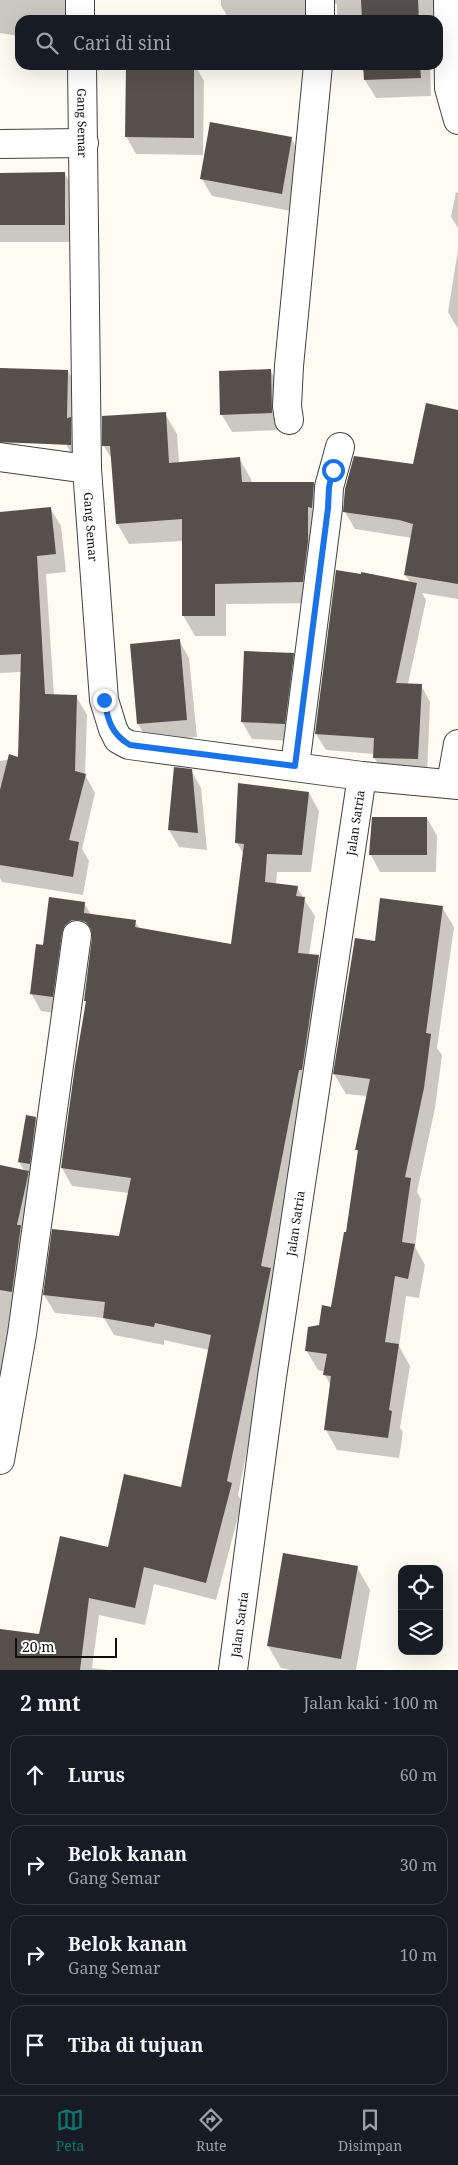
<!DOCTYPE html>
<html lang="id">
<meta charset="utf-8">
<style>
:root{--surface:#171b24;--page:#242831;--text:#f1f3f6;--muted:#9ea1a6;--line:#363941;--accent:#0f766e}
body{margin:0;font-family:"Noto Serif",serif;background:var(--page);color:var(--text)}
.controls{position:absolute;right:15px;bottom:15px;display:grid;overflow:hidden;border-radius:10px;box-shadow:0 5px 20px #0002}
.controls button{width:45px;height:45px;display:grid;place-items:center;padding:0;border:0;border-bottom:1px solid var(--line);background:var(--surface);color:var(--text);font:25px sans-serif}
.scale{position:absolute;left:15px;bottom:12px;width:102px;box-sizing:border-box;padding-left:5px;border:2px solid #0f0f0f;border-top:0;font-size:14px;line-height:18px;white-space:nowrap;color:#0f0f0f;-webkit-text-stroke:4px #fff;paint-order:stroke}
.stop{position:absolute;width:15px;height:15px;margin:-11px;border:4px solid #1a73e8;border-radius:50%;background:#fff}
.stop.end{background:#1a73e8;border-color:#fff;box-shadow:0 1px 5px #0008}
.list{margin:0;padding:0;list-style:none}
h2{display:flex;justify-content:space-between;align-items:center;height:65px;margin:0;padding:0 20px;font-size:21px}
h2 small{font-size:16px;font-weight:400;color:var(--muted)}
.list li{display:grid;grid-template-columns:32px 1fr auto;gap:15px;align-items:center;box-sizing:border-box;height:80px;margin:0 10px 10px;padding:0 10px;border:1px solid var(--line);border-radius:15px}
.list b{display:block;font-size:19px;white-space:nowrap}
.list p{margin:0;font-size:16px;white-space:nowrap;color:var(--muted)}
.list em{font-size:16px;font-style:normal;color:var(--muted)}
.icon{flex:none;width:28px;height:28px;fill:none;stroke:currentColor;stroke-width:2;stroke-linecap:round;stroke-linejoin:round}
.map{position:relative;flex:none;width:458px;height:1670px;overflow:hidden}
.search{position:absolute;background:var(--surface);box-shadow:0 5px 20px #0002;left:15px;right:15px;top:15px;height:55px;display:flex;align-items:center;gap:12px;box-sizing:border-box;padding:0 18px;border-radius:15px;color:var(--muted);font-size:19px}
.sheet{height:425px;background:var(--surface)}
nav{display:flex;justify-content:space-around;align-items:center;box-sizing:border-box;height:70px;border-top:1px solid var(--line);background:var(--surface);font-size:14px;color:var(--muted)}
nav a{display:grid;justify-items:center;gap:2px}
nav .on{color:var(--accent)}
.map>svg:first-child{display:block}
.shadow{fill:#0003}
.building{fill:#56504c}
.lines{fill:none;stroke-linecap:round;stroke-linejoin:round}
.minor-casing{stroke:#424242;stroke-width:30}
.minor{stroke:#fff;stroke-width:28}
.route{stroke:#1a73e8;stroke-width:6}
.labels{text-anchor:middle;dominant-baseline:central;stroke-width:5;stroke-linejoin:round;paint-order:stroke}
.street-label{font-size:12px;fill:#0f0f0f;stroke:#fff}
</style>
<div class="map">
<svg width="458" height="1670" viewBox="0 0 458 1670">
<rect width="100%" height="100%" fill="#fefbf2"/>
<!-- shadow -->
<g class="shadow">
<polygon points="0,0 70,0 67,20 20,20 20,36 0,33"/>
<polygon points="221,0 434,0 434,20 337,20 337,4 331,2 315,20 230,20 221,6"/>
<polygon points="128,65 195,65 204,81 203,155 136,154 126,136"/>
<polygon points="364,65 430,65 431,96 376,98 365,80"/>
<polygon points="291,138 301,156 291,211 212,196 202,179"/>
<polygon points="0,174 65,174 75,191 75,242 0,242"/>
<polygon points="456,192 458,193 458,228 451,217"/>
<polygon points="458,250 458,329 448,312"/>
<polygon points="0,369 68,371 78,390 76,463 65,442 0,444"/>
<polygon points="270,370 280,387 281,430 232,432 222,415"/>
<polygon points="458,411 458,599 422,593 426,600 408,684 421,685 430,702 427,776 384,774 374,757 374,754 326,750 316,734 410,582 405,575 412,538 355,529 345,512 414,466"/>
<polygon points="165,414 177,434 179,463 239,458 251,479 252,483 314,483 326,504 314,603 226,604 226,636 195,636 183,615 183,541 129,544 117,523 113,461 104,446"/>
<polygon points="50,508 61,526 66,572 46,574 54,696 76,696 87,715 85,775 95,793 82,849 89,861 83,895 2,882 0,878 0,761 19,758 21,672 0,673 0,513"/>
<polygon points="179,640 189,658 197,737 148,741 138,724"/>
<polygon points="293,654 303,671 294,741 252,739 242,722"/>
<polygon points="191,770 201,788 207,850 179,847 169,830"/>
<polygon points="309,793 319,811 311,872 277,872 276,885 297,887 304,899 315,916 309,955 319,956 329,974 273,1274 280,1287 238,1495 242,1502 216,1600 154,1584 145,1625 99,1615 92,1668 108,1670 0,1670 0,1630 40,1636 109,1548 182,1489 209,1350 164,1340 164,1345 114,1335 104,1318 55,1313 44,1295 120,1237 129,1193 72,1186 62,1168 87,1004 85,1001 94,938 90,937 62,1014 41,1011 31,993 44,947 84,903 92,916 135,922 140,929 232,945 244,855 237,843"/>
<polygon points="427,818 437,836 436,872 380,872 371,855"/>
<polygon points="442,907 454,927 437,1048 442,1055 435,1108 417,1192 421,1199 415,1247 425,1265 419,1298 406,1296 399,1346 410,1366 400,1428 403,1432 399,1458 337,1450 326,1430 331,1386 325,1375 325,1372 318,1370 306,1350 332,1308 347,1233 359,1154 357,1150 367,1096 346,1094 334,1074 376,943"/>
<polygon points="35,1118 41,1128 34,1173 27,1172 37,1188 0,1428 0,1166 25,1172 19,1162"/>
<polygon points="357,1567 370,1590 356,1670 291,1670 281,1668 268,1646"/>
</g>
<!-- building -->
<g class="building">
<polygon points="361,0 418,0 419,20 362,20"/>
<polygon points="126,65 194,65 194,138 125,137"/>
<polygon points="363,65 420,65 421,78 364,80"/>
<polygon points="210,122 292,137 282,194 200,179"/>
<polygon points="65,172 65,225 0,225 0,173"/>
<polygon points="0,368 68,370 67,418 71,417 71,445 0,442"/>
<polygon points="271,369 272,413 220,415 219,371"/>
<polygon points="426,403 458,410 458,584 404,575 413,524 399,520 343,512 345,489 354,456 413,464"/>
<polygon points="166,412 169,463 240,457 242,482 314,482 312,508 308,507 308,541 303,582 215,584 215,616 182,616 182,519 116,524 110,446 102,446 102,416"/>
<polygon points="51,507 56,554 37,556 45,694 77,695 75,771 86,774 69,840 79,842 73,877 0,865 0,790 9,754 18,757 21,654 0,655 0,512"/>
<polygon points="336,570 361,574 361,572 417,583 396,683 422,684 418,759 373,758 374,738 315,734"/>
<polygon points="180,639 187,720 137,724 130,644"/>
<polygon points="244,651 294,653 285,724 241,722"/>
<polygon points="174,767 192,769 198,833 168,830"/>
<polygon points="238,783 309,792 302,855 267,854 265,882 298,886 296,896 305,897 298,953 319,955 302,1070 299,1070 261,1266 271,1268 227,1481 232,1483 206,1583 144,1567 135,1608 89,1598 80,1670 0,1670 0,1629 39,1634 60,1536 108,1547 124,1474 181,1487 211,1335 155,1323 154,1327 103,1318 105,1302 43,1295 52,1229 119,1236 131,1178 61,1168 75,1066 86,1001 84,1001 92,937 91,929 86,922 79,920 72,920 65,925 62,933 53,997 30,994 36,944 43,945 49,897 85,902 84,913 136,920 135,927 231,944 244,844 235,843"/>
<polygon points="372,817 427,817 427,855 369,855"/>
<polygon points="380,898 443,906 426,1033 431,1034 424,1088 405,1177 411,1178 402,1242 415,1244 408,1279 395,1276 385,1342 399,1344 389,1410 392,1411 388,1438 324,1430 331,1376 323,1375 327,1354 305,1351 308,1327 319,1325 322,1305 331,1307 344,1232 346,1232 358,1150 355,1150 370,1079 333,1074 355,938 375,941"/>
<polygon points="26,1115 36,1117 30,1164 18,1162"/>
<polygon points="0,1165 29,1171 17,1225 21,1225 12,1292 0,1290"/>
<polygon points="283,1553 358,1566 341,1659 267,1646"/>
</g>
<g class="lines">
<defs>
<g id="minor">
<polyline points="80,0 80,20"/>
<polyline points="448,0 449,88 458,120"/>
<polyline points="320,20 320,0"/>
<path id="s1" d="M82,65L87,469L104,700L113,729L118,739L129,745L362,776L458,785"/>
<polyline points="0,144 84,143"/>
<polyline points="289,420 287,406 289,366 318,65"/>
<polyline points="0,457 87,469"/>
<polyline points="295,766 328,508 329,487 340,447"/>
<polyline points="451,783 458,744"/>
<polyline points="0,1460 22,1334 77,935"/>
<path id="s2" d="M233,1670L272,1377L362,776"/>
</g>
</defs>
<!-- minor casing -->
<use href="#minor" class="minor-casing"/>
<!-- minor -->
<use href="#minor" class="minor"/>
</g>
<g class="lines">
<!-- route -->
<path class="route" d="M104,700C108,720 111,734 130,745L295,766L328,508L329,487L333,470"/>
</g>
<g class="labels">
<!-- street labels -->
<g class="street-label">
<text stroke="none"><textPath href="#s1" startOffset="58">Gang Semar</textPath></text>
<text stroke="none"><textPath href="#s1" startOffset="462">Gang Semar</textPath></text>
<text stroke="none"><textPath href="#s2" startOffset="856">Jalan Satria</textPath></text>
<text stroke="none"><textPath href="#s2" startOffset="451">Jalan Satria</textPath></text>
<text stroke="none"><textPath href="#s2" startOffset="46">Jalan Satria</textPath></text>
</g>
</g>
</svg>
<div class="controls">
<button><svg class="icon" aria-label="locate" viewBox="0 0 24 24"><circle cx="12" cy="12" r="6"/><path d="M12 2v4M12 18v4M2 12h4M18 12h4"/></svg></button>
<button><svg class="icon" aria-label="layers" viewBox="0 0 24 24"><path d="M12 4l9 5-9 5-9-5zM3 14l9 5 9-5"/></svg></button>
</div>
<div class="scale">20 m</div>
<div class="stop" style="left:333px;top:470px"></div>
<div class="stop end" style="left:104px;top:700px"></div>
<div class="search"><svg class="icon" aria-label="search" viewBox="0 0 24 24"><circle cx="10" cy="10" r="6"/><path d="M15 15l6 6"/></svg>Cari di sini</div>
</div>
<section class="sheet">
<h2>2 mnt<small>Jalan kaki · 100 m</small></h2>
<ul class="list">
<li><svg class="icon" aria-label="ahead" viewBox="0 0 24 24"><path d="M12 20V5M6 11l6-6 6 6"/></svg><div><b>Lurus</b></div><em>60 m</em></li>
<li><svg class="icon" aria-label="right" viewBox="0 0 24 24"><path d="M7 20v-9h11M14 6l5 5-5 5"/></svg><div><b>Belok kanan</b><p>Gang Semar</p></div><em>30 m</em></li>
<li><svg class="icon" aria-label="right" viewBox="0 0 24 24"><path d="M7 20v-9h11M14 6l5 5-5 5"/></svg><div><b>Belok kanan</b><p>Gang Semar</p></div><em>10 m</em></li>
<li><svg class="icon" aria-label="arrive" viewBox="0 0 24 24"><path d="M6 21V4h12l-3 4 3 4H6"/></svg><div><b>Tiba di tujuan</b></div></li>
</ul>
</section>
<nav>
<a class="on"><svg class="icon" aria-label="map" viewBox="0 0 24 24"><path d="M3 6l6-2 6 2 6-2v14l-6 2-6-2-6 2zM9 4v14M15 6v14"/></svg>Peta</a>
<a><svg class="icon" aria-label="directions" viewBox="0 0 24 24"><path d="M12 3l9 9-9 9-9-9zM9 14v-3h6M13 9l2 2-2 2"/></svg>Rute</a>
<a><svg class="icon" aria-label="saved" viewBox="0 0 24 24"><path d="M7 4h10v16l-5-4-5 4z"/></svg>Disimpan</a>
</nav>
